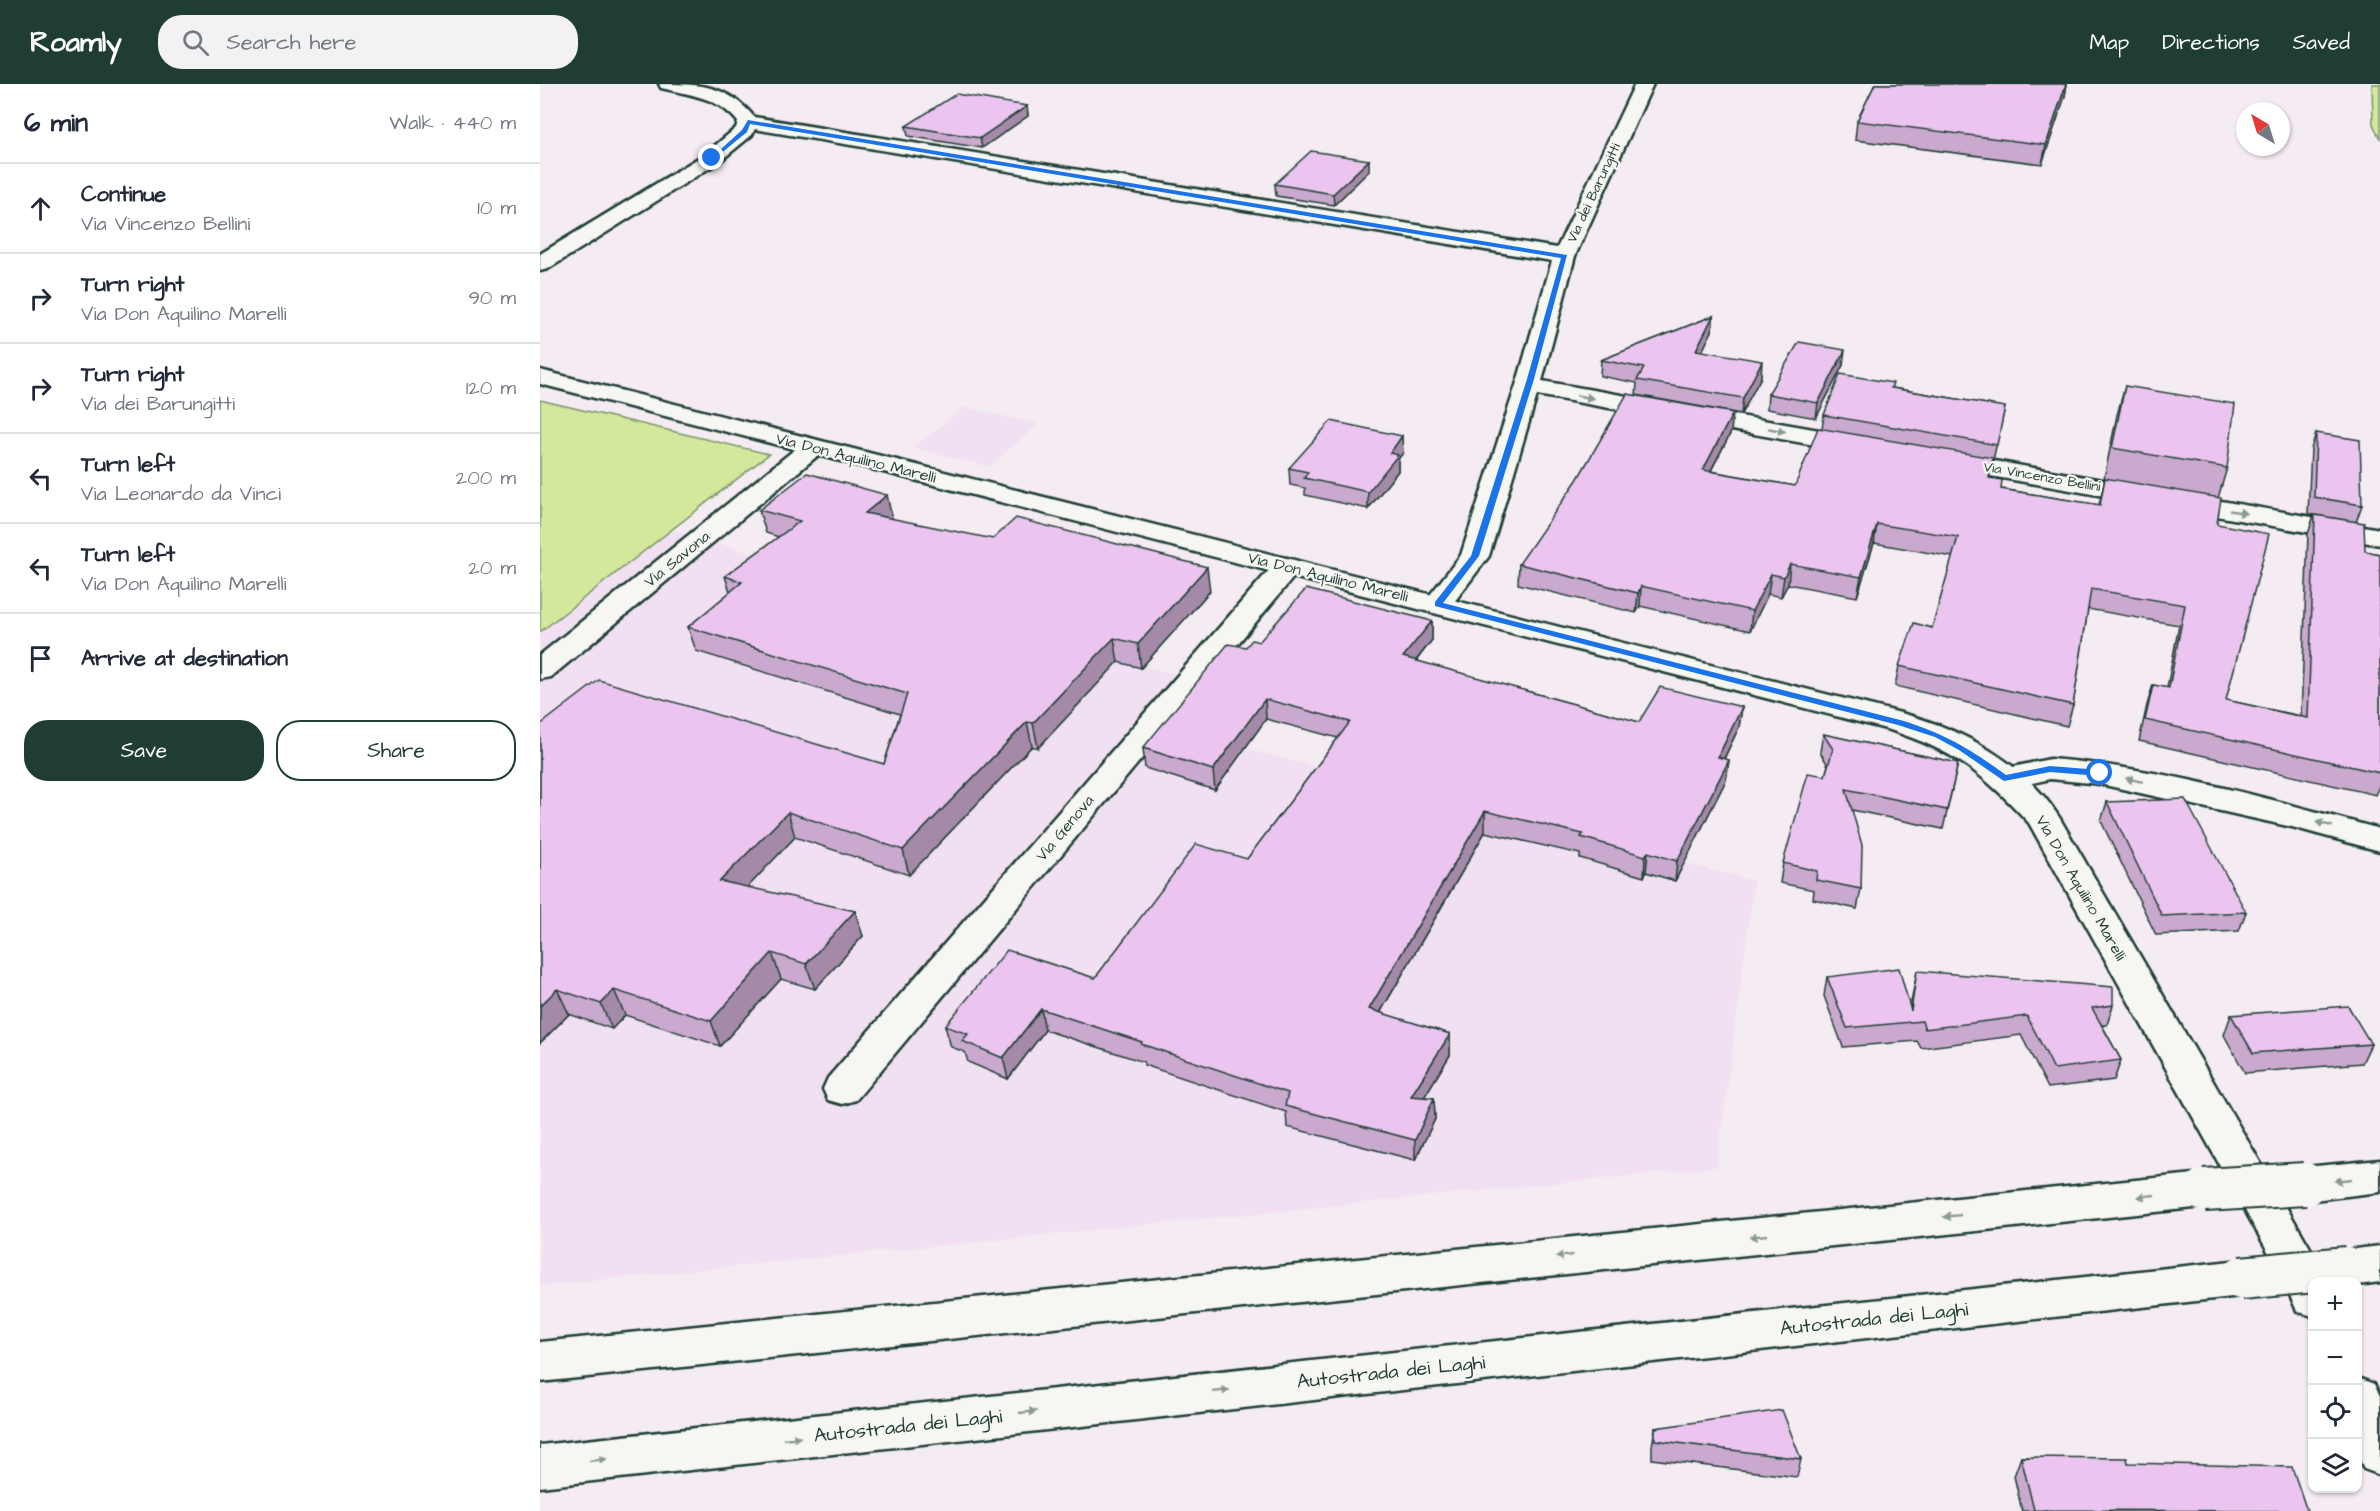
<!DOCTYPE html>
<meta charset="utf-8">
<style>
:root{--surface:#fff;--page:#f2f2f3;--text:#1f2937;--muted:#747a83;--line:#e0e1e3;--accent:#1f3d34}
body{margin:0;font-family:"Architects Daughter",sans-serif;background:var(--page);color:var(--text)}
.controls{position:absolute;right:18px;bottom:18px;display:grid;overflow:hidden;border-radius:12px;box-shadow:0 2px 4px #0004}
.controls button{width:54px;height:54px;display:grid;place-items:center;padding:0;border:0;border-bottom:2px solid var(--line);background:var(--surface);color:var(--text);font:30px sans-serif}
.compass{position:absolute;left:1696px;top:18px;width:54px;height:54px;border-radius:50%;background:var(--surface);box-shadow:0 2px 4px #0004;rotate:322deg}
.stop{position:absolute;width:18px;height:18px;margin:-14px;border:4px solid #1a73e8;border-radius:50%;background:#fff}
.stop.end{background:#1a73e8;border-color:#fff;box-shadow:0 2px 6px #0008}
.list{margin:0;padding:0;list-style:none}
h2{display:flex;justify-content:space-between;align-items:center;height:78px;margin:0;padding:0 24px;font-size:26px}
h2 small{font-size:20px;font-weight:400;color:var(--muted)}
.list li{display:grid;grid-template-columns:39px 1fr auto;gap:18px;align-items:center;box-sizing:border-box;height:90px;padding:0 24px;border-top:2px solid var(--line)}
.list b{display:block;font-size:22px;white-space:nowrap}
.list p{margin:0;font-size:20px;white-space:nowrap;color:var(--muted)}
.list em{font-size:20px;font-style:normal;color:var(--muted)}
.actions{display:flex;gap:12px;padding:18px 24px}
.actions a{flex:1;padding:14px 0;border:2px solid var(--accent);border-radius:24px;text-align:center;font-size:21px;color:var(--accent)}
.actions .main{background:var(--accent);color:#fff}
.icon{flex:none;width:33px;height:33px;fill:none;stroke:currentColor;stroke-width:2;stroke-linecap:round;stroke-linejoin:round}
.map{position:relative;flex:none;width:1840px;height:1427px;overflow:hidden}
header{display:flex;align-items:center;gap:36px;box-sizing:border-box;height:84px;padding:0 30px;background:var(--accent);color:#fff}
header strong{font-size:28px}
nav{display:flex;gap:33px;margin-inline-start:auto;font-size:21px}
.search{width:420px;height:54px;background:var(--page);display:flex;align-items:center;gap:15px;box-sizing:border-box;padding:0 21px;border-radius:24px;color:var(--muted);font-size:22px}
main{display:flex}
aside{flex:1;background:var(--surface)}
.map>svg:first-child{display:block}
.built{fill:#f1e0f1}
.green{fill:#d3e89d;stroke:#799268;stroke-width:1.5}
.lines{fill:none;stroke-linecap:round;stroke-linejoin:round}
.minor-casing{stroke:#1f3d34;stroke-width:5}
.tertiary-casing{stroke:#1f3d34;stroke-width:5}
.motorway-casing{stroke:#1f3d34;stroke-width:5}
.minor{fill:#f6f6f2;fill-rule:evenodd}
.tertiary{fill:#f6f6f2;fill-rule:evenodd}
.motorway{fill:#f6f6f2;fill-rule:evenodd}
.motorway-bridge-casing{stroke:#1f3d34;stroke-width:46;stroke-linecap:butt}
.motorway-bridge{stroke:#f6f6f2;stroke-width:42}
.wall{fill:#caa9ce;stroke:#1f3d34;stroke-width:1.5}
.shaded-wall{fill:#a48aa8;stroke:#1f3d34;stroke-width:1.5}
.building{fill:#ebc5f0;stroke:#1f3d34;stroke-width:1.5}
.oneway{fill:#8a9a93}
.route{fill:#1a73e8}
.labels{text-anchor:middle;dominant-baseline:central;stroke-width:4.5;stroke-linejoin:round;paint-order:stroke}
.far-street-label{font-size:14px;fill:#1f3d34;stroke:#f6f6f2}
.street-label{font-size:16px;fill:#1f3d34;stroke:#f6f6f2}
.near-street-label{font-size:20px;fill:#1f3d34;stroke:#f6f6f2}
</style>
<header>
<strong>Roamly</strong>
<div class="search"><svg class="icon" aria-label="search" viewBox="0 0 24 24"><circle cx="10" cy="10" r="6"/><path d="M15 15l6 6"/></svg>Search here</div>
<nav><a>Map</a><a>Directions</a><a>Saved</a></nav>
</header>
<main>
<aside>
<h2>6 min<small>Walk · 440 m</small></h2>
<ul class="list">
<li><svg class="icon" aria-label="ahead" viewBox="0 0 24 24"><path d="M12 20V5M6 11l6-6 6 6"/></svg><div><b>Continue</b><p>Via Vincenzo Bellini</p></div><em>10 m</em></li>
<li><svg class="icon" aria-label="right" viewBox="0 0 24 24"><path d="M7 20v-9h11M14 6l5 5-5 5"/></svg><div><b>Turn right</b><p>Via Don Aquilino Marelli</p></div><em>90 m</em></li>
<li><svg class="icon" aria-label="right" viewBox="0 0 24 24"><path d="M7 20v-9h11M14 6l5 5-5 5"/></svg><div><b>Turn right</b><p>Via dei Barungitti</p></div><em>120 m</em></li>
<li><svg class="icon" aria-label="left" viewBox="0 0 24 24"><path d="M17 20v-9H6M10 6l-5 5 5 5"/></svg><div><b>Turn left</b><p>Via Leonardo da Vinci</p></div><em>200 m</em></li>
<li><svg class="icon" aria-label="left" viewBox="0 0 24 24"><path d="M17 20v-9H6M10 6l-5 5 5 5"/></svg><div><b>Turn left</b><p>Via Don Aquilino Marelli</p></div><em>20 m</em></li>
<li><svg class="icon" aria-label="arrive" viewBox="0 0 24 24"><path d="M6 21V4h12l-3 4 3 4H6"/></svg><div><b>Arrive at destination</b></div></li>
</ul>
<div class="actions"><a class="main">Save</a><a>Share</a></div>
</aside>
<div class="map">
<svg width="1840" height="1427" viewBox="0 0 1840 1427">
<rect width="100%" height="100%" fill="#f4ecf2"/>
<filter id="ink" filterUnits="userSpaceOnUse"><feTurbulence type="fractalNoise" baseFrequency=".0167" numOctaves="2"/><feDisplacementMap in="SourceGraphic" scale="12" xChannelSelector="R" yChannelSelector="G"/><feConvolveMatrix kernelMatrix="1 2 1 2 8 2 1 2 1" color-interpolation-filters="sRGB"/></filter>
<g filter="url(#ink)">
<!-- built -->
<g class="built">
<polygon points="424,323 498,340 449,383 373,364"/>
<polygon points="131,446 664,599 626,644 1214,797 1177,1083 0,1202 0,548"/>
</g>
<!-- green -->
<g class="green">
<polygon points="1832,0 1840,0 1840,55 1833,40"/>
<polygon points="0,316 229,370 0,548"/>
</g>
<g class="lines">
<defs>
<g id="minor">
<polygon points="1095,0 1113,0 1035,172 1002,297 1319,353 1328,356 1332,361 1328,366 1319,369 997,311 949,472 908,526 898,529 888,526 883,520 921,471 978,295 1012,177 208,44 198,38 208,32 1017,164"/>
<polygon points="273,355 282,358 286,363 282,368 11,593 0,595 0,571 264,358"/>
<polygon points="1409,369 1840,445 1840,461 1400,383 1396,377 1400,371"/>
<polygon points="747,474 757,477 761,483 757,489 316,1016 302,1020 288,1016 283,1005 288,994 737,477"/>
<path d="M1510,675C1619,683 1734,716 1840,745V767L1752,743L1560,700L1510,695L1466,705L1454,701L1450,694L1454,687Z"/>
</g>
<g id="tertiary">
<path d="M119,0C159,0 187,0 215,34L218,38L212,51L179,78L8,185L0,187V170L165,70L196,44L198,38C178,13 151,11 121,4Z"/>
<path d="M0,286L1361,629C1422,645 1484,678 1519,733L1773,1169L1786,1198H1772V1232L1757,1227L1740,1189L1489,739C1444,690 1415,667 1350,646L0,300Z"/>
<polygon points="1818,1294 1834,1300 1840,1313 1840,1391 1824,1385 1818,1371"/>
</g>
<g id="motorway">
<polygon points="1840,1076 1840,1108 1765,1117 1751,1112 1745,1100 1751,1088 1765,1083"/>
<polygon points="1664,1089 1678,1094 1684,1106 1678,1118 1664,1123 0,1298 0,1258"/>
<polygon points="1840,1162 1840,1198 1818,1201 1818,1198 1792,1197 1786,1184 1792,1171 1807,1166"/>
<polygon points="1701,1176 1716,1181 1722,1194 1716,1207 1701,1212 0,1403 0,1361"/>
</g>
</defs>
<!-- minor casing -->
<use href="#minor" class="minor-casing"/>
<!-- tertiary casing -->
<use href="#tertiary" class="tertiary-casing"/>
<!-- motorway casing -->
<use href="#motorway" class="motorway-casing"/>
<!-- minor -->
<use href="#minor" class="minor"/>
<!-- tertiary -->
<use href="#tertiary" class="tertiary"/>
<!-- motorway -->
<use href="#motorway" class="motorway"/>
<defs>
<g id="motorway-bridge">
<polyline points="1664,1106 1765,1100"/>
<polyline points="1701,1194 1807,1184"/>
</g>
</defs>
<!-- motorway-bridge casing -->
<use href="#motorway-bridge" class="motorway-bridge-casing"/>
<!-- motorway-bridge -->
<use href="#motorway-bridge" class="motorway-bridge"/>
</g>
<!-- wall -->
<g class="wall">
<polygon points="1335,0 1527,0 1525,12 1502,80 1315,56 1317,37"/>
<polygon points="487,22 488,32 442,64 368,52 366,42"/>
<polygon points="829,87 794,121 736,112 735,100"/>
<polygon points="1173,232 1172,247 1162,267 1221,293 1201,330 1096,311 1097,299 1060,292 1061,276"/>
<polygon points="1303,281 1276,334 1227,325 1228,310"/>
<polygon points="1585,302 1687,384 1678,414 1677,440 1686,616 1761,632 1768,450 1774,431 1768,430 1771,365 1776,349 1822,421 1816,438 1825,467 1840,470 1840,702 1836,711 1599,657 1607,621 1613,601 1627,604 1639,541 1548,525 1533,621 1527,642 1355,602 1359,582 1392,544 1413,473 1334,459 1317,513 1248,500 1241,513 1228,510 1210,547 1100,522 1096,529 978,500 979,480 1191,348 1171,387 1255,402 1282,344 1284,331 1353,304 1465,323 1449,394 1461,405 1559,421 1565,394 1564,394 1577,331"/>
<polygon points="863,369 858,375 858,387 828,425 765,411 765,404 750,401 749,384"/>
<polygon points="219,426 352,434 351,435 670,507 601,584 578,578 498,664 492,662 369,791 255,753 207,803 323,852 275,905 241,895 180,962 85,931 72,945 29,930 0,959 0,641 344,680 360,630 156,567 148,543 190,508 185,492 239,453 226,449"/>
<polygon points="892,537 892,556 876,577 1099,638 1202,623 1199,643 1184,675 1189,676 1186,696 1135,797 1106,788 1104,793 1040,774 1040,770 945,748 840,929 910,950 910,971 884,1013 894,1014 895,1035 875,1076 747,1043 746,1028 604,981 604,978 505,946 468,995 428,978 425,968 411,963 405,942 555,894 707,775 798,654 726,635 675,706 605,684 603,664 706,563 719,558"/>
<polygon points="1283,650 1418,679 1403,745 1312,726 1321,805 1317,825 1273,815 1274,806 1240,799 1243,779 1285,692 1288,681 1280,668"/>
<polygon points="1567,718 1706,828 1699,847 1616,851 1561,737"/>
<polygon points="1377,887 1573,921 1567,941 1562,941 1581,976 1574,996 1508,1004 1481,951 1381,964 1377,957 1303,963 1284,912 1287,893 1370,924"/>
<polygon points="1691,931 1831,960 1822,979 1705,989 1684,951"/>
<polygon points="1115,1344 1261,1375 1257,1393 1112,1375 1112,1362"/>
<polygon points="1481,1373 1588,1379 1767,1427 1482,1427 1474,1392"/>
</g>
<!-- shaded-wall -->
<g class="shaded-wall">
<polygon points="1526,0 1527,0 1525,12 1502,80 1506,61"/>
<polygon points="487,22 488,32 442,64 440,54"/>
<polygon points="829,76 829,87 794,121 793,110"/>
<polygon points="1173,232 1172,247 1155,282 1156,266"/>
<polygon points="1305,266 1303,281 1276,334 1278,319"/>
<polygon points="1222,277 1221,293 1201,330 1203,314"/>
<polygon points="1193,329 1191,348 1161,405 1163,386"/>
<polygon points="862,352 863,369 858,375 858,387 828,425 828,408 850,369"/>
<polygon points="347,411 352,434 330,453 325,429"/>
<polygon points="1337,440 1334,459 1317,513 1321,493"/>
<polygon points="1250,480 1248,500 1241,513 1244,493"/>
<polygon points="667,483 670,507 601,584 598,560"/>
<polygon points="1231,490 1228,510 1210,547 1212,527"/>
<polygon points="1101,502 1100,522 1096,529 1098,509"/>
<polygon points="892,537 892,556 863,593 863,573"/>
<polygon points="574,554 578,578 498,664 493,639"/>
<polygon points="725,615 726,635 675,706 673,686"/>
<polygon points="1202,623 1199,643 1175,693 1178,673"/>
<polygon points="487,638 492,662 369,791 363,766"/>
<polygon points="1189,676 1186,696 1135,797 1137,777"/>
<polygon points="945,727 945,748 830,946 829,925"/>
<polygon points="248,728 255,753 189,823 180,797"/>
<polygon points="1108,768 1106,788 1104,793 1105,772"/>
<polygon points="315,827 323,852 275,905 266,880"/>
<polygon points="232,869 241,895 180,962 171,937"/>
<polygon points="17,905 29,930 0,959 0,922"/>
<polygon points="74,906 85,931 72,945 61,920"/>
<polygon points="501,925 505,946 468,995 463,974"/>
<polygon points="910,950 910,971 872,1033 871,1012"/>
<polygon points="894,1014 895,1035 875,1076 875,1056"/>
</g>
<!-- building -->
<g class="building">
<polygon points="1335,0 1526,0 1506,61 1317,37"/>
<polygon points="416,10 487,22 440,54 366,42"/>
<polygon points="771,67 829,76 793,110 735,100"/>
<polygon points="1173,232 1156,266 1222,277 1203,314 1097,296 1104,284 1061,276"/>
<polygon points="1259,258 1305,266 1278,319 1228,310"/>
<polygon points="1300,290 1353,299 1351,304 1465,323 1457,361 1284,331"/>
<polygon points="1585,302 1695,320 1687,384 1572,364"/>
<polygon points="1087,310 1193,329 1163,386 1255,402 1278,344 1453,374 1449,394 1462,396 1461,405 1560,421 1565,394 1681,414 1677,440 1729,450 1686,616 1768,634 1775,431 1824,439 1825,467 1840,470 1840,689 1605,636 1613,601 1629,604 1645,521 1551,505 1533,621 1359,582 1374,539 1392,544 1418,453 1337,440 1321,493 1250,480 1244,493 1231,490 1212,527 1101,502 1098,509 979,480 1037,396"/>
<polygon points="791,337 862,352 850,369 858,371 828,408 764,394 768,388 749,384"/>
<polygon points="1776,349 1820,356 1822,421 1774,413"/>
<polygon points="267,389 347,411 325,429 453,455 476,434 667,483 598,560 574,554 493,639 487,638 363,766 248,728 180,797 315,827 266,880 232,869 171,937 74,906 61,920 17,905 0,922 0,641 59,596 344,680 367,610 148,543 202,498 185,492 260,437 219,426"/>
<polygon points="766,505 892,537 863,573 1099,638 1120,603 1202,623 1178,673 1189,676 1137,777 1108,768 1105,772 1041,753 1043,750 945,727 829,925 910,950 871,1012 894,1014 875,1056 745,1022 748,1009 601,960 602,958 501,925 463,974 422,957 428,950 405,942 467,866 555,894 656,760 707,775 810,638 725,615 673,686 603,664 688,560 706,563 712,556 719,558"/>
<polygon points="1283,650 1418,679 1407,726 1306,705 1322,761 1321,805 1276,796 1277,787 1243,779 1268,689 1285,692 1293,665"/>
<polygon points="1645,715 1706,828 1622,832 1567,718"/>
<polygon points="1359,884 1371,927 1377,887 1573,903 1573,921 1552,924 1581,976 1514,985 1487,932 1385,945 1382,937 1307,944 1287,893"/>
<polygon points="1808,922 1831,960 1713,969 1691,931"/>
<polygon points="1242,1326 1261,1375 1115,1356 1115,1344"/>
<polygon points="1481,1373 1587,1374 1588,1379 1752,1383 1767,1427 1494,1426"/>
</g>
<!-- one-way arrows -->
<defs><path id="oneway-solid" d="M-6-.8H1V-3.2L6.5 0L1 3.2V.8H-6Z" transform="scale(1.5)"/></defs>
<g class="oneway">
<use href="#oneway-solid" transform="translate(1045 313) rotate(10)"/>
<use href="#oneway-solid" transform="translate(1237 346) rotate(10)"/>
<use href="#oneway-solid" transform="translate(1698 428) rotate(10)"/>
<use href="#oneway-solid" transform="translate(1594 696) rotate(-168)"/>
<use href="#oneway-solid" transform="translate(1784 740) rotate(-165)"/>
<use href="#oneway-solid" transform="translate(1803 1096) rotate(174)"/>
<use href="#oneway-solid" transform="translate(1606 1112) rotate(174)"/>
<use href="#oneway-solid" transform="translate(1412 1132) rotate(174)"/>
<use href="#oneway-solid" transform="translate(1218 1152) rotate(174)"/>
<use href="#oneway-solid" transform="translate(1024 1172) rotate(174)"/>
<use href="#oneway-solid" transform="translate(681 1307) rotate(-6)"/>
<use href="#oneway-solid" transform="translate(488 1328) rotate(-6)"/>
<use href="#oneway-solid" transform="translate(252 1354) rotate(-6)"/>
<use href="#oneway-solid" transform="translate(58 1376) rotate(-6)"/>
</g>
</g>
<!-- route -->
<path class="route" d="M208,36L1027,171L994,295L939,472L903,519L1364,637C1407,651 1430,665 1466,691L1510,682L1560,686L1565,689L1560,692L1510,688L1464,697L1419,666L1395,653L1358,641L895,522V518L931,472L987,295L1021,174L210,40L207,48L174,75H170L202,46Z"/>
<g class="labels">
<!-- far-street labels -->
<g class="far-street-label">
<text transform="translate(1054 109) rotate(-65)">Via dei Barungitti</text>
<text transform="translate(1502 393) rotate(10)">Via Vincenzo Bellini</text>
</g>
<!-- street labels -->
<g class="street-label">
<text transform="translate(316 374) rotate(14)">Via Don Aquilino Marelli</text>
<text transform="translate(137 475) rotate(-39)">Via Savona</text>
<text transform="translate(788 493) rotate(14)">Via Don Aquilino Marelli</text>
<text transform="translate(525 744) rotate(-50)">Via Genova</text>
<text transform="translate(1541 804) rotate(60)">Via Don Aquilino Marelli</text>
</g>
<!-- near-street labels -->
<g class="near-street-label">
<text transform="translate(1334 1235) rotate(-6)">Autostrada dei Laghi</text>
<text transform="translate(851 1288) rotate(-6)">Autostrada dei Laghi</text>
<text transform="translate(368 1342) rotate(-6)">Autostrada dei Laghi</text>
</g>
</g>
</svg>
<div class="controls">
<button>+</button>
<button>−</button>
<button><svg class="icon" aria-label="locate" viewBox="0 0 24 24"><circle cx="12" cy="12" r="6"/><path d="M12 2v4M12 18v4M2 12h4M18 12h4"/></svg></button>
<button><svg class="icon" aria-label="layers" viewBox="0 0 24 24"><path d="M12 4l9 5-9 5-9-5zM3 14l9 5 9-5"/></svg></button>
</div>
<svg class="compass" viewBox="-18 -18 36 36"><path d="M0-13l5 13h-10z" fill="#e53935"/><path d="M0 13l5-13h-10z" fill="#747a83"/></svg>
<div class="stop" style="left:1560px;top:689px"></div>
<div class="stop end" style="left:172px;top:74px"></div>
</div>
</main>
